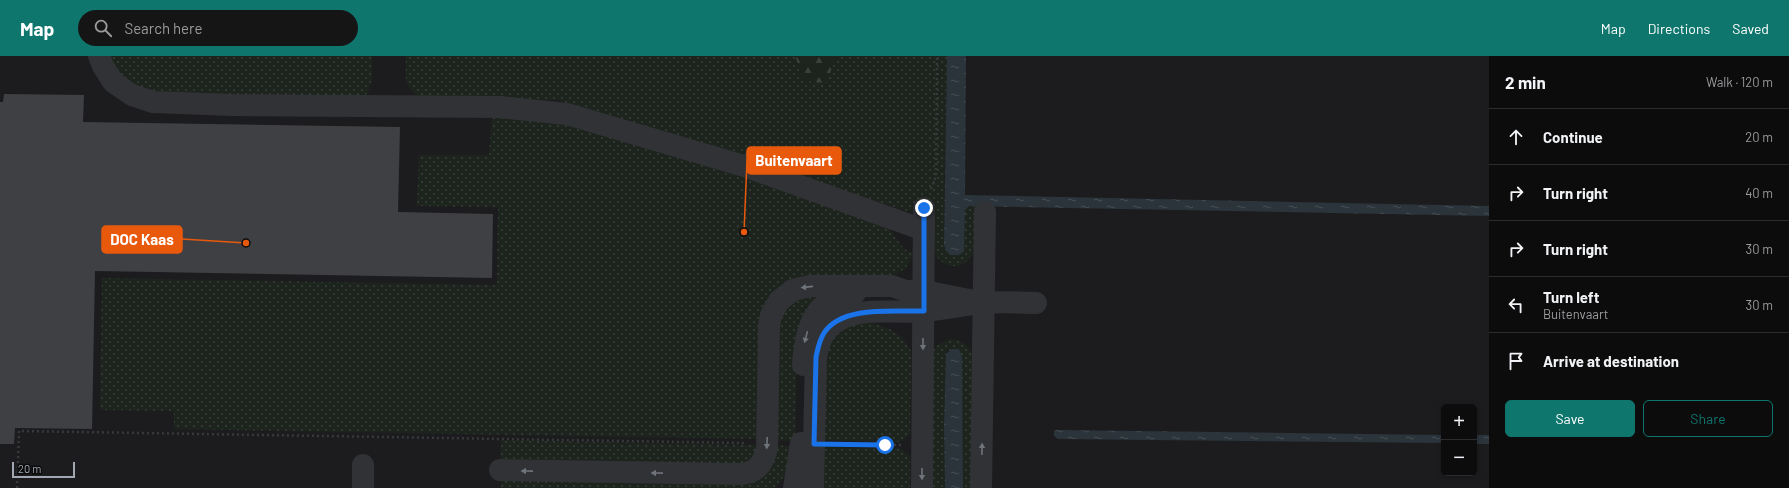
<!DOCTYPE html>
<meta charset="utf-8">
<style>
:root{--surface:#0c0c0d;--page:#151516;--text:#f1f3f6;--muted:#9a9b9d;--line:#2c2c2e;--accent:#0f766e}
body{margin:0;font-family:Barlow,sans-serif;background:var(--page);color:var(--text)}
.controls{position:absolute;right:12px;bottom:12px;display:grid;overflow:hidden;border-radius:6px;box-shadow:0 2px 6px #0003}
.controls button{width:36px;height:36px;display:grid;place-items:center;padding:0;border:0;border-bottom:1px solid var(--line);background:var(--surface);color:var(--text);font:20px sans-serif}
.scale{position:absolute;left:12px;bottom:10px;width:63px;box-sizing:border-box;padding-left:4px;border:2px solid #a1a8b2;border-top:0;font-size:11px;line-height:14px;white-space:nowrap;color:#a1a8b2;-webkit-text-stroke:3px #0b0b0c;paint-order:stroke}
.stop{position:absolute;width:12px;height:12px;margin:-9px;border:3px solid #1a73e8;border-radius:50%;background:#fff}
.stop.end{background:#1a73e8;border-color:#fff;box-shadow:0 1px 4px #0008}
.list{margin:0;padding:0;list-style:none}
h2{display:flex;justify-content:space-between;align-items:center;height:52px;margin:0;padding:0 16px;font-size:17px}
h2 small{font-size:13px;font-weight:400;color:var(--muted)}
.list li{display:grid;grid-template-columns:26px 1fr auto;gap:12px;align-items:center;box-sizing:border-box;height:56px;padding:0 16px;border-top:1px solid var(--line)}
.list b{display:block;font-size:15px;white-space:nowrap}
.list p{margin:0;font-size:13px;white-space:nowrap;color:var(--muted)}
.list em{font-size:13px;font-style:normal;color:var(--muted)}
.actions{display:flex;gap:8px;padding:12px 16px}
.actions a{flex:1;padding:9px 0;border:1px solid var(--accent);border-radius:6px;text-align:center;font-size:14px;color:var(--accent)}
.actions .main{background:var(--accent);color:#fff}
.icon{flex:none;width:22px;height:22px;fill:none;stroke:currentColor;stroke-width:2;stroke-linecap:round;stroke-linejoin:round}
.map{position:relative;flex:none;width:1489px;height:432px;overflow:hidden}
header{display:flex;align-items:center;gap:24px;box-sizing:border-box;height:56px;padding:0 20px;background:var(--accent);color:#fff}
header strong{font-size:19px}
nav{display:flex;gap:22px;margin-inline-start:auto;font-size:14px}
.search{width:280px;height:36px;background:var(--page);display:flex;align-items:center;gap:10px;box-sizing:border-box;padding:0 14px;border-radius:22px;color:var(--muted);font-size:15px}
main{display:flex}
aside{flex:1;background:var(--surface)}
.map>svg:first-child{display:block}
.built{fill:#1c1c1e;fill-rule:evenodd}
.grass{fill:url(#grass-dots)}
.forest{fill:url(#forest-firs)}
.water{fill:url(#water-ripples)}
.building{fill:#3f4044}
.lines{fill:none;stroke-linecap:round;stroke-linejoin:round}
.path{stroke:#37393d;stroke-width:2.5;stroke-dasharray:2 3;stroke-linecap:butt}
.minor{stroke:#313236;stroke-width:22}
.oneway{fill:#6f737a}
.route{stroke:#1a73e8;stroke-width:5}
.leader{fill:none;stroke:#e8590c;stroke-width:1.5}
.callout-dot{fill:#e8590c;stroke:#0b0b0c;stroke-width:1.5}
.callout{fill:#e8590c;stroke:#e8590c;stroke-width:1.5}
.callout-label{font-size:15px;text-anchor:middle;font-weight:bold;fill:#fff}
</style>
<header>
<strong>Map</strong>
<div class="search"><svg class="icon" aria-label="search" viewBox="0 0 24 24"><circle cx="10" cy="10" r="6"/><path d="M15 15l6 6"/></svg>Search here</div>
<nav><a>Map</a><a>Directions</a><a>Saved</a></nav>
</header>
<main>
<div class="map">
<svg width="1489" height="432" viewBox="0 0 1489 432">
<defs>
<pattern id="grass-dots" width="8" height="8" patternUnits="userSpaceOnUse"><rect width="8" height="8" fill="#1c241d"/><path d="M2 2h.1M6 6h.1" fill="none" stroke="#3a413b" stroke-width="1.8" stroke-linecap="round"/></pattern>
<pattern id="forest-firs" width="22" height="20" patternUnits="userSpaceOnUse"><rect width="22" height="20" fill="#1c241d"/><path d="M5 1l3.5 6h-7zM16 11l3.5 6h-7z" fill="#3a413b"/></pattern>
<pattern id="water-ripples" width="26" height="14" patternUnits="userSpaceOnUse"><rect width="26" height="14" fill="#2a343a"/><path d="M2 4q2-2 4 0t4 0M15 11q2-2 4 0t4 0" fill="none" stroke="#464f54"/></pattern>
</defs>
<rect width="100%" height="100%" fill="#101011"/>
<!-- built -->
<path class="built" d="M0,0H1489V432H0ZM1444,351H1474V417H1444Z"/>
<!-- grass -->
<g class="grass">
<path d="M106,0H372C372,17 375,29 363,43L147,36L130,31Z"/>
<path d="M406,0H795L804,25L836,4L837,0H947L944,148V188L947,196L964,195L965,154L968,150H989C983,168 977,212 953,210C946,210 941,206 937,201L916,158L577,50L556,44L423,43C402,30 406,23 406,0Z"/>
<path d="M492,58L563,63L879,165C883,169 888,171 892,176C899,185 901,194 914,197L906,212L888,223L779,238L763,383L174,373V355L100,354L102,222L497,229L498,151L417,150L419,99H489Z"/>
<path d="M822,236C811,250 801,261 797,278L795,385L772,384L774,272L784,248Z"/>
<path d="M874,265V268C892,272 902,279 911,295L910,379L899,386L820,384L824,297L837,277L848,270Z"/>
<path d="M950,283C961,284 967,288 972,297L974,432H963L962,301L948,294L946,298L944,371L945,432H928L933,294L938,289Z"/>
<polygon points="501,384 761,389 754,407 500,410"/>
<polygon points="772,389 794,390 786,418 774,432 501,432 501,420 740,425"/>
<polygon points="821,391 899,392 910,400 910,432 820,432"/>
</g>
<!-- forest -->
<polygon class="forest" points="795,0 837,0 826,27 804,25"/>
<!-- water -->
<g class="water">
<polygon points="947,0 966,0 965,139 1489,150 1489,160 969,150 965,154 964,195 959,199 952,199 947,196 944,189"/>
<polygon points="952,293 959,293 962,301 963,432 945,432 944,371 946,298"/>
<polygon points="1057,374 1444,379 1444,387 1058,383 1054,380 1054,375"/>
<rect x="1474" y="379" width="15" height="9"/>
</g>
<!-- building -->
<polygon class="building" points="4,38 84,39 83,66 400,71 398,156 493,158 492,222 95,215 92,373 15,372 14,388 0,388 0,46 3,46"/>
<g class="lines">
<!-- path -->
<g class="path">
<polyline points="931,133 936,120 937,0"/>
<polyline points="834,388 901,389"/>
<polyline points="17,432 19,375 746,387"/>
</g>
<!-- minor -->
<g class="minor">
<polyline points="99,0 103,10 113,26 132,39 153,46 232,49 500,51 567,58 744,110 924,174"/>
<path d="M803,309C805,274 814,240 855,237"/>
<polyline points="363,409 363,432"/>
<path d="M500,414L740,418C757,417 763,408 767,392L769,270L771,259L779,245L793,234L810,230H892L906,235H924L984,247"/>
<polyline points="794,432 801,387"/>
<path d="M813,432L816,301C819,285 824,272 839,264C865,250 896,258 924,255C944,254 964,248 984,247C1001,245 1019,247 1036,247"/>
<polyline points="922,432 924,152"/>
<polyline points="981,432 985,156"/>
</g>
</g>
<!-- one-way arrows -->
<defs><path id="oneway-solid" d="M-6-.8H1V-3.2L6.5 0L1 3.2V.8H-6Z"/></defs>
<g class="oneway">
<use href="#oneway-solid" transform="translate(807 231) rotate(174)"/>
<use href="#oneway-solid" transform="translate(806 281) rotate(104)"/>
<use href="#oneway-solid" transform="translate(923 288) rotate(90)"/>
<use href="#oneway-solid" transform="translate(767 387) rotate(92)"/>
<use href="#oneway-solid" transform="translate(982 393) rotate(-89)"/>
<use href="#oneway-solid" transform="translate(527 415) rotate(-179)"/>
<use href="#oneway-solid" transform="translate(657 417) rotate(-179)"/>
<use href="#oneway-solid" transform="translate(922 418) rotate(90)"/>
</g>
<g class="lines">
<!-- route -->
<path class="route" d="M885,389L814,388L816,301C818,292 819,285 824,277C842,249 895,256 924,255V152"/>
</g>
<!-- callouts -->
<path class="leader" d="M744 176L747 105M246 187L182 183"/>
<g class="callout-dot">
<circle cx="744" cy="176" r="4"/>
<circle cx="246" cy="187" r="4"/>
</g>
<g class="callout">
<rect x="747" y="91" width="94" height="27" rx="4"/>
<rect x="102" y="170" width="80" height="27" rx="4"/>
</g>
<g class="callout-label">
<text x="794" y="110">Buitenvaart</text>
<text x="142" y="189">DOC Kaas</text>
</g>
</svg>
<div class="controls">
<button>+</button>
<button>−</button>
</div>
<div class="scale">20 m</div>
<div class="stop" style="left:885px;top:389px"></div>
<div class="stop end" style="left:924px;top:152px"></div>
</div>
<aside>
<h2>2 min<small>Walk · 120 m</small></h2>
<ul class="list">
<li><svg class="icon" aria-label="ahead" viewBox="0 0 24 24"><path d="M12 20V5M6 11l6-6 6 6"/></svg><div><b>Continue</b></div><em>20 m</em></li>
<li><svg class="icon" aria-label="right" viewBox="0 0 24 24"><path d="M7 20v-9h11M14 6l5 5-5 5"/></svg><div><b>Turn right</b></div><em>40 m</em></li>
<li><svg class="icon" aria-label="right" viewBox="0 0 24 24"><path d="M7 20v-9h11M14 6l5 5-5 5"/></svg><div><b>Turn right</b></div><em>30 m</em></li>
<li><svg class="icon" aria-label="left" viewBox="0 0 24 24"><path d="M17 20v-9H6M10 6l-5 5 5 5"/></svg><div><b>Turn left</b><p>Buitenvaart</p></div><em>30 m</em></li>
<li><svg class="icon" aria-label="arrive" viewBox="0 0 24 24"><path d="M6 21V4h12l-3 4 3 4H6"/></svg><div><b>Arrive at destination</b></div></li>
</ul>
<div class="actions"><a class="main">Save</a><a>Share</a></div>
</aside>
</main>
